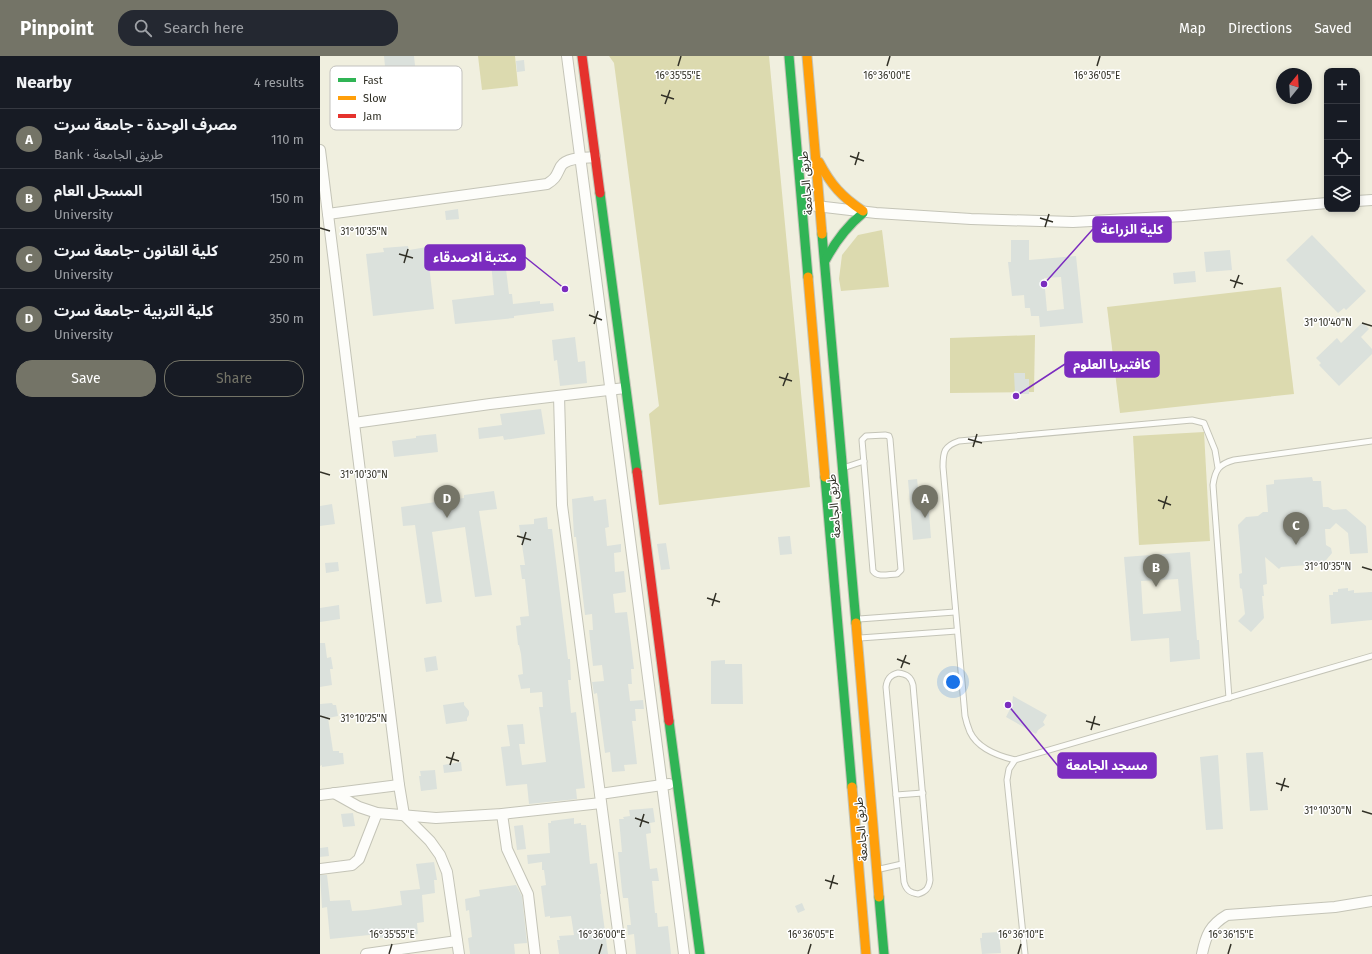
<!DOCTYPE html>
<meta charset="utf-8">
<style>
:root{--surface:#171b24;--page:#242831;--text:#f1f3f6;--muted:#9ea1a6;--line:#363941;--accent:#747467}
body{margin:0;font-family:"Fira Sans","Noto Sans Arabic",sans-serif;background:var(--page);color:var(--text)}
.controls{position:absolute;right:12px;top:12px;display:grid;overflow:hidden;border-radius:8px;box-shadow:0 2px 6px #0003}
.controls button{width:36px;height:36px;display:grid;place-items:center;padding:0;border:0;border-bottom:1px solid var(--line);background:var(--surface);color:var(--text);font:20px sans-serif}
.compass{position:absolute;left:956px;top:12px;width:36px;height:36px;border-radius:50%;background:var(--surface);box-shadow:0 2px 6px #0003;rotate:18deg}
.you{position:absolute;left:633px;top:626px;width:14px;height:14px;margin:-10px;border:3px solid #fff;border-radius:50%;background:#1a73e8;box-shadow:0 0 0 6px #1a73e833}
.badge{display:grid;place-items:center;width:26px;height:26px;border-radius:50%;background:var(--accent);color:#fff;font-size:13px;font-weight:700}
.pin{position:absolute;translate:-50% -33px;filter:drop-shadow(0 1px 2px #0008)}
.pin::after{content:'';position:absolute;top:21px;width:14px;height:12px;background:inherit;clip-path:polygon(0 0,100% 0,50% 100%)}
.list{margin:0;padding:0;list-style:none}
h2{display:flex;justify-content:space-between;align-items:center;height:52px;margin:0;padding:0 16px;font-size:17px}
h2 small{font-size:13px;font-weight:400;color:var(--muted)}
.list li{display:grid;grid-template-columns:26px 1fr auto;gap:12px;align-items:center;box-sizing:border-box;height:60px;padding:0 16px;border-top:1px solid var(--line)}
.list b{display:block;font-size:15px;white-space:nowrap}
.list p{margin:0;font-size:13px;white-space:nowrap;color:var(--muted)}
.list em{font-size:13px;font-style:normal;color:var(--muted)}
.actions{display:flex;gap:8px;padding:12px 16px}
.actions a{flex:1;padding:9px 0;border:1px solid var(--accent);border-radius:16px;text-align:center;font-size:14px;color:var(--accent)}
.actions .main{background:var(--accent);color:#fff}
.icon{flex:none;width:22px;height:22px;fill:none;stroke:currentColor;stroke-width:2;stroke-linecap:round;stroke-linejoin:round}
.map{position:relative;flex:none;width:1052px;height:898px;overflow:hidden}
header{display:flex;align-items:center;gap:24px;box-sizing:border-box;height:56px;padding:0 20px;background:var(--accent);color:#fff}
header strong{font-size:19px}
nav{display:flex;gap:22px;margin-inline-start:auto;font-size:14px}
.search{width:280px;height:36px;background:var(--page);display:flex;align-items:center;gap:10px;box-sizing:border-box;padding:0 14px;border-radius:16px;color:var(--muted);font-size:15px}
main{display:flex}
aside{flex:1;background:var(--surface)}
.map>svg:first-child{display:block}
.green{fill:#dcdaaf}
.building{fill:#dbe1dc;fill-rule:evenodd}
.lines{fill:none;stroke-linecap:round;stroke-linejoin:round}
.lane-casing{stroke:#c4c4b7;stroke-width:7}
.street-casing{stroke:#c4c4b7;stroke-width:12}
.fast-casing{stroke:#c4c4b7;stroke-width:11}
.slow-casing{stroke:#c4c4b7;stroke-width:11}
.jam-casing{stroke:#c4c4b7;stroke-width:11}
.lane{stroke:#fdfdfa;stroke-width:5}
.street{stroke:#fdfdfa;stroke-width:10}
.fast{stroke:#30b455;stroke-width:9}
.slow{stroke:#ff9f0a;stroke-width:9}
.jam{stroke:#e5322d;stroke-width:9}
.ticks{fill:none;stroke:#323127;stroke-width:1.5}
.labels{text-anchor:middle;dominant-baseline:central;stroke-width:3;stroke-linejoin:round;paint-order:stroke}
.street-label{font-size:12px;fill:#323127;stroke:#fff}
.key{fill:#fff;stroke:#c2c1be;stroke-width:1}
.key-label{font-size:11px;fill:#323127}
.ticks-label{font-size:10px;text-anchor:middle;fill:#323127;stroke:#fff;stroke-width:3;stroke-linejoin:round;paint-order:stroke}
.leader{fill:none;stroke:#7b2cbf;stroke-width:1.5}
.callout-dot{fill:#7b2cbf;stroke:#fff;stroke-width:1.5}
.callout{fill:#7b2cbf;stroke:#7b2cbf;stroke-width:1.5}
.callout-label{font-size:13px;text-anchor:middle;font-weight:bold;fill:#fff}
</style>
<header>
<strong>Pinpoint</strong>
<div class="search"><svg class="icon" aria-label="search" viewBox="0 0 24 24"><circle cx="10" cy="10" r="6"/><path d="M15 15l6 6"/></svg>Search here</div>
<nav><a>Map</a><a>Directions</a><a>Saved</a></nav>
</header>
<main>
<aside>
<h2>Nearby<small>4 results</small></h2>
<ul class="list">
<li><span class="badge">A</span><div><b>مصرف الوحدة - جامعة سرت</b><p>Bank · طريق الجامعة</p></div><em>110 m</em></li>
<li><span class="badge">B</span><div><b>المسجل العام</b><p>University</p></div><em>150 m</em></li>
<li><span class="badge">C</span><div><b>كلية القانون -جامعة سرت</b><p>University</p></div><em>250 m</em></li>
<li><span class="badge">D</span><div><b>كلية التربية -جامعة سرت</b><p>University</p></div><em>350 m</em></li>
</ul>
<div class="actions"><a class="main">Save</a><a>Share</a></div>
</aside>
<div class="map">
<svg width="1052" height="898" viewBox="0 0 1052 898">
<rect width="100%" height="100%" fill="#f0efdf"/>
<!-- green -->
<g class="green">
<polygon points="158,0 195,0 198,30 162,34"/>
<polygon points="289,0 449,0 490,431 339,449 329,358 339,350 294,7"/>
<polygon points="562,174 569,231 521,235 519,223 522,199 538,179"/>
<polygon points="961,231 974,338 800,357 787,251"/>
<polygon points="715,279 714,336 630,337 630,282"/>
<polygon points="884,376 890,485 819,489 813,380"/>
</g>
<!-- building -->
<g class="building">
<polygon points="64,0 94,0 97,28 67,32"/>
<polygon points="204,4 205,15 197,16 196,5"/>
<polygon points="138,153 139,163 126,164 125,155"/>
<polygon points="992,179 1046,235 1026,254 1024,252 1018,257 966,204"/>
<path d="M691,184H709V204L756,200L763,267L720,271L719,260H711L710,252H705L704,239L692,240L688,206H691ZM741,221L744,253L727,255L724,222Z"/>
<polygon points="88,190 89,194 107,191 114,253 53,260 46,198 64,196 63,192"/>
<polygon points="910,194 912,214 886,216 884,196"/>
<polygon points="185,205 189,238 192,238 193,248 220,245 220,248 233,247 234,255 194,260 194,262 135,268 132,244 174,239 171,206"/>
<polygon points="875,215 876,226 854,228 853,217"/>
<polygon points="1043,266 1049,273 1041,281 1052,293 1052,298 1019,330 999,309 1001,307 996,302 1017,282 1021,287"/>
<polygon points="255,281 258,306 265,305 267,327 240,330 237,304 234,305 232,284"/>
<polygon points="694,317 705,317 705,323 709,323 709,338 695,338"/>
<polygon points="221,353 225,378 184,384 183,380 159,383 158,372 182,369 180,358"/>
<polygon points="116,378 118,396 74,401 72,385 96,382 96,380"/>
<polygon points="992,421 993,425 1001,425 1003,451 1008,451 1013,454 1026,453 1046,470 1048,497 1030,498 1028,477 1016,467 1010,473 1005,473 1006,489 1011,492 1012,497 1002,509 1000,508 961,511 959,513 945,501 947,528 943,529 944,540 942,540 944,562 931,576 918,565 925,558 922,533 920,532 919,518 922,517 918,469 926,461 938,460 943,456 948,456 946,429 954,428 954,424"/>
<polygon points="597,423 598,432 607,431 611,482 593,484 588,424"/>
<polygon points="174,435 177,453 159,455 172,539 155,541 145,471 112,476 122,546 106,548 95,469 83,470 81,451 144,442 144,439"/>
<polygon points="273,440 274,445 286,443 289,471 285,472 287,490 301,488 301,496 294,497 295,516 304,515 306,536 293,538 295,557 307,556 314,613 311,613 312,628 308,628 310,645 323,644 324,653 315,653 316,665 312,665 317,708 304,709 305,715 292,716 290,696 285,697 277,637 274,638 272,626 284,625 282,609 273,610 269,574 273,574 272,558 265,559 256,481 254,481 252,443"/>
<polygon points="12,448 15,468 0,470 0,450"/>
<polygon points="227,461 228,473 232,473 248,603 250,603 251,624 248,624 251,657 256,656 265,732 256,733 257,743 209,748 207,728 186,730 181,691 190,690 187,669 203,668 205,688 199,688 202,709 226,706 219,651 223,651 222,636 210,637 210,632 201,633 198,619 203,618 201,598 199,589 198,589 196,570 201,569 200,561 209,560 205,523 202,523 200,509 205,509 199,469 214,468 214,463"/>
<polygon points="470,480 472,498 460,499 458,481"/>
<polygon points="346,487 350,513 341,514 337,488"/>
<path d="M870,496L877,584H879L880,603L850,606L849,582L811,585L804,501ZM858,523L861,555L823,558L821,525Z"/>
<polygon points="18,506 19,515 6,517 5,507"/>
<polygon points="1028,532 1028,535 1034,534 1034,537 1052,536 1052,564 1011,568 1009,539 1013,539 1013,536 1018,536 1018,533"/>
<polygon points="19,549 20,563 0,566 0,552"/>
<polygon points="0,587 5,587 7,602 11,601 13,613 10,613 12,629 0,631"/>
<polygon points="116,600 118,614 106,616 104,602"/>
<polygon points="405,604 405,608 422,608 423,648 391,648 391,605"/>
<polygon points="693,640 727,659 723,666 725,669 718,674 716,678 686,661 692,649"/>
<polygon points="144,646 144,649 149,655 149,659 147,662 147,665 126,668 123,649"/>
<polygon points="12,647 13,649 16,649 18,660 8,662 13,695 19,695 19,697 23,697 24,708 2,711 2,709 0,710 0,648"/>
<polygon points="943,696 948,754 930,755 926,697"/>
<polygon points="898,699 903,773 886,774 880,701"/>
<polygon points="141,706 142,715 124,717 123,709"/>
<polygon points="115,714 117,733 101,735 99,720 101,720 100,715"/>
<polygon points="333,752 335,766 330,767 331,777 326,778 330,813 337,812 339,825 332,825 335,857 337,857 338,871 348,870 351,898 316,898 314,878 308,879 307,869 311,869 308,842 303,842 302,835 298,796 302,796 299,763 304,763 303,761 310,760 309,754"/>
<polygon points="33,757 35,770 23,771 21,758"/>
<polygon points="254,762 254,768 261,767 261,769 266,769 270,808 277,807 281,838 280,838 288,898 239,898 237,884 240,884 239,880 254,879 251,860 230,862 230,860 225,861 221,830 226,829 224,814 222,814 222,806 208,808 207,799 230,797 228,767 231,767 231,765"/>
<polygon points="203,769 206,793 197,794 194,770"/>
<polygon points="8,791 9,800 0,801 0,792"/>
<polygon points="114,806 117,824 114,824 115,837 102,839 104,866 97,867 98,878 60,882 59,878 10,883 7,851 2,852 0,819 7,819 10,845 30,844 32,855 48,854 82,849 80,835 100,833 96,808"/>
<polygon points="196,829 202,840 207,887 194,888 195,898 150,898 148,882 152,881 149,854 146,855 145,843 160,840 159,834"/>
<polygon points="482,847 485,854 478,857 475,850"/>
<polygon points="679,876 681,897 662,898 660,882 662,882 662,877"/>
</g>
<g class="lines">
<defs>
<g id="lane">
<path d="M565,379L569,380L570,383L581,514L577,518C569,518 558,522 553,515L542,384L546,380Z"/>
<polyline points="526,411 544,405"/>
<polyline points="539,563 635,556"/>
<polyline points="540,582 637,575"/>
<path d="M578,617C587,618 591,621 593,629L610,824C609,832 606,836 598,838C590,837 586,834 584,826L566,631C567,623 570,619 578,617Z"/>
<path d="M909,642L893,429C895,414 899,408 914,404L1052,385"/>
<path d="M695,704C678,700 658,693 650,676C648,671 646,665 645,660L623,411C623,396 624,390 639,385L872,364L884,367L895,394L898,412"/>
<polyline points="576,739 603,737"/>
<polyline points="560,813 582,808"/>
<polyline points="705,898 687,724 689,713 695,704 1052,600"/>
</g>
<g id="street">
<polyline points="247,0 364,898"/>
<polyline points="0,94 79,729 84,759 110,785 120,799 127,816 139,898"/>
<polyline points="1037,145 1052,144"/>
<polyline points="496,150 556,157 651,163 753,166 863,160 1007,147"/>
<path d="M8,158L227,128C237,122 236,119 241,110C247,101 266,102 275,101"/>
<polyline points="239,340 242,449 301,898"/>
<polyline points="34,367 170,348 305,332"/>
<polyline points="14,737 39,751 57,757 116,762 182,758 281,747"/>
<polyline points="280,738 349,728"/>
<polyline points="0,739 79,729"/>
<polyline points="182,758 187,793 208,838 215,898"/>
<polyline points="0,813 32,809 39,803 57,757"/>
<polyline points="46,898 137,885"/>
<path d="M882,898C886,879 890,869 907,859L1015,851L1052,845"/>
</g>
<g id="fast">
<polyline points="469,0 488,221"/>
<polyline points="280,137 317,416"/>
<polyline points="502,178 536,567"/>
<path d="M505,205C515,186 526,171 543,157"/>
<polyline points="505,421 532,731"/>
<polyline points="349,665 380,898"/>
<polyline points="559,841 564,898"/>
</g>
<g id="slow">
<polyline points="487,0 502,178"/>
<path d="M499,106C511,129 522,141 543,155"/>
<polyline points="488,221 505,421"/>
<polyline points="536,567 559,841"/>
<polyline points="532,731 546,898"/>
</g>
<g id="jam">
<polyline points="262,0 280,137"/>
<polyline points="317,416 349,665"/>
</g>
</defs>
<!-- lane casing -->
<use href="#lane" class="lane-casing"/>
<!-- street casing -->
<use href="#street" class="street-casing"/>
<!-- fast casing -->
<use href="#fast" class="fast-casing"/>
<!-- slow casing -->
<use href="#slow" class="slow-casing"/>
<!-- jam casing -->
<use href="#jam" class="jam-casing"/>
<!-- lane -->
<use href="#lane" class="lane"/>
<!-- street -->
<use href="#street" class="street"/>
<!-- fast -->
<use href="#fast" class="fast"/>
<!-- slow -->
<use href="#slow" class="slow"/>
<!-- jam -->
<use href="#jam" class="jam"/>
</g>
<!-- ticks -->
<path class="ticks" d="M358,10L361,0M567,10L570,0M777,10L780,0M341,39L354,43M345,48L350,34M530,100L544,105M535,109L539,96M720,162L733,166M725,171L729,158M0,172L10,175M79,198L93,202M84,207L88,193M910,224L923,228M914,232L919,219M269,259L282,264M1042,267L1052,270M274,268L278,255M459,321L472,325M463,330L468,317M648,383L662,387M653,391L657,378M0,416L10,419M838,444L851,449M843,453L847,440M197,480L211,484M202,489L206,476M1042,511L1052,514M387,542L400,546M392,550L396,537M577,603L590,608M581,612L586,599M0,660L10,663M766,665L780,669M771,674L775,660M126,701L139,705M130,709L134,696M956,727L969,731M961,735L965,722M1042,755L1052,758M315,762L329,767M320,771L324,758M505,824L518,828M510,833L514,819M69,898L72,888M279,898L282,888M488,898L491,888M698,898L701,888M908,898L911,888"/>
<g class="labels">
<!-- street labels -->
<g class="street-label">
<text transform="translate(486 127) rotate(-95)">طريق الجامعة</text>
<text transform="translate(514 450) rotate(-95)">طريق الجامعة</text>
<text transform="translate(541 773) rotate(-95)">طريق الجامعة</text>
</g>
</g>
<!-- legend -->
<rect x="10" y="10" width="132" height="64" rx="6" class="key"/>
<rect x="18" y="22" width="18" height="4" fill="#30b455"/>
<rect x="18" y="40" width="18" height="4" fill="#ff9f0a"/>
<rect x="18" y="58" width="18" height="4" fill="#e5322d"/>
<g class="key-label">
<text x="43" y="28">Fast</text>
<text x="43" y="46">Slow</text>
<text x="43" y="64">Jam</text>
</g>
<g class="ticks-label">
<text x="358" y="23">16°35'55"E</text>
<text x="567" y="23">16°36'00"E</text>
<text x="777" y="23">16°36'05"E</text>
<text x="44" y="179">31°10'35"N</text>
<text x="1008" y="270">31°10'40"N</text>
<text x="44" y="422">31°10'30"N</text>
<text x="1008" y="514">31°10'35"N</text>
<text x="44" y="666">31°10'25"N</text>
<text x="1008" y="758">31°10'30"N</text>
<text x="72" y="882">16°35'55"E</text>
<text x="282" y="882">16°36'00"E</text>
<text x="491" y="882">16°36'05"E</text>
<text x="701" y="882">16°36'10"E</text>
<text x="911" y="882">16°36'15"E</text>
</g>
<!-- callouts -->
<path class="leader" d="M724 228L773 173M245 233L205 201M696 340L745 308M688 649L738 710"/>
<g class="callout-dot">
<circle cx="724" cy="228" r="4"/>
<circle cx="245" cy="233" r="4"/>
<circle cx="696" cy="340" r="4"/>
<circle cx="688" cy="649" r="4"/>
</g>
<g class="callout">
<rect x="773" y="161" width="78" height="25" rx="4"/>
<rect x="105" y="189" width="100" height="25" rx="4"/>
<rect x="745" y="296" width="94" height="25" rx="4"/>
<rect x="738" y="697" width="98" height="25" rx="4"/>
</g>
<g class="callout-label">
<text x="812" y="178">كلية الزراعة</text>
<text x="155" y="206">مكتبة الاصدقاء</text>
<text x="792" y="313">كافتيريا العلوم</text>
<text x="787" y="714">مسجد الجامعة</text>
</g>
</svg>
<div class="controls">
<button>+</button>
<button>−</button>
<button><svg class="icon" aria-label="locate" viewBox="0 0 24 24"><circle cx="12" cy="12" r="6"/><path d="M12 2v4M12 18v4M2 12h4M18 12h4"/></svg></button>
<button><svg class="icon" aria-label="layers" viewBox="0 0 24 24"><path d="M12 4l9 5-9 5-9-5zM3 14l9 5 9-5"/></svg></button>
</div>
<svg class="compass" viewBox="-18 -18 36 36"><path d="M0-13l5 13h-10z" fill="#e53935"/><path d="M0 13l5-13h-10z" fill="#9ea1a6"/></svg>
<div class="you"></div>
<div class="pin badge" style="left:605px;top:462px">A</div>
<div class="pin badge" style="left:836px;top:531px">B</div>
<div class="pin badge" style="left:976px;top:489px">C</div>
<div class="pin badge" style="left:127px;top:462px">D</div>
</div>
</main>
